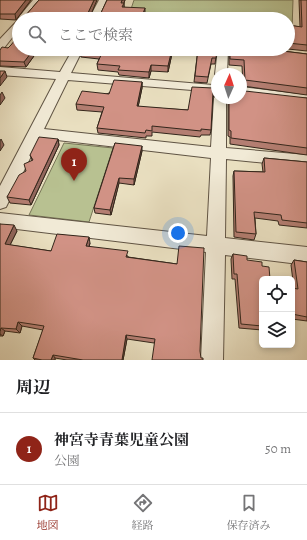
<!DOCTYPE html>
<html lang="ja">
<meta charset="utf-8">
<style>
:root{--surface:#fff;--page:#f2f2f2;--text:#202124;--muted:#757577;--line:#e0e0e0;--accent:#8f2418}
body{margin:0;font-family:Alegreya,"Noto Serif JP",serif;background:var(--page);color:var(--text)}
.controls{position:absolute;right:12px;bottom:12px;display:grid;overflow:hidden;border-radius:6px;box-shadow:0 2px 6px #0003}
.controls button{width:36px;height:36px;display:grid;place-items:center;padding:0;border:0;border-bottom:1px solid var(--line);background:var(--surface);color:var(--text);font:20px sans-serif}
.compass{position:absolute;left:211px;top:68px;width:36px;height:36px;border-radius:50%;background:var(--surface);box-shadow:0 2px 6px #0003;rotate:3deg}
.you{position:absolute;left:178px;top:233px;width:14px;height:14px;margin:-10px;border:3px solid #fff;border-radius:50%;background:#1a73e8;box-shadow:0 0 0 6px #1a73e833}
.badge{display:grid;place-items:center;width:26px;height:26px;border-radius:50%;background:var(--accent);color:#fff;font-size:13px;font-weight:700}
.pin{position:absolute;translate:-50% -33px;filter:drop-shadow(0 1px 2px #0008)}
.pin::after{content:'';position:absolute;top:21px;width:14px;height:12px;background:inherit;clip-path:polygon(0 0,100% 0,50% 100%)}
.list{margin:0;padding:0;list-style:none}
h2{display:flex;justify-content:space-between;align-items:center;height:52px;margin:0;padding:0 16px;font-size:17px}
h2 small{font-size:13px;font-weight:400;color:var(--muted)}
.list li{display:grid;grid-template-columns:26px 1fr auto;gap:12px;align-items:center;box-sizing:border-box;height:72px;padding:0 16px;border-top:1px solid var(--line)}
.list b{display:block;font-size:15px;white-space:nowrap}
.list p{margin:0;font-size:13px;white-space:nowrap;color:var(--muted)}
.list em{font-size:13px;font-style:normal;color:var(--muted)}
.icon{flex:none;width:22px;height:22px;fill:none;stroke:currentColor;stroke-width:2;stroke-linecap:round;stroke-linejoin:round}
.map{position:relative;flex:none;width:307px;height:360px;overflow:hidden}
.search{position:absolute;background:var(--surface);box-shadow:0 2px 6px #0003;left:12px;right:12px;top:12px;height:44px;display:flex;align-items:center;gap:10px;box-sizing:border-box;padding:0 14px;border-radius:22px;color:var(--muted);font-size:15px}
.sheet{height:124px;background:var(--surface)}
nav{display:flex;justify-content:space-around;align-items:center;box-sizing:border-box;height:56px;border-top:1px solid var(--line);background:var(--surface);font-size:11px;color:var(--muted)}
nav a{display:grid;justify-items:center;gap:2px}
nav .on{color:var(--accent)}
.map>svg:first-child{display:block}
.green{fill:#b8c191;stroke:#767456}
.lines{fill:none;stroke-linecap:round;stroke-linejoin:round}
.minor-casing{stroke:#605444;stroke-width:2}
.minor{fill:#f1ead6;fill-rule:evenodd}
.wall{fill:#b47e72;stroke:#33261b}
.shaded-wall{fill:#92665d;stroke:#33261b}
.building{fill:#d19285;stroke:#33261b}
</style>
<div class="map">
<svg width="307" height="360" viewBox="0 0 307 360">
<rect width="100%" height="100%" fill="#e9dfc0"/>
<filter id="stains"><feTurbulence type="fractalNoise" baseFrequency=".005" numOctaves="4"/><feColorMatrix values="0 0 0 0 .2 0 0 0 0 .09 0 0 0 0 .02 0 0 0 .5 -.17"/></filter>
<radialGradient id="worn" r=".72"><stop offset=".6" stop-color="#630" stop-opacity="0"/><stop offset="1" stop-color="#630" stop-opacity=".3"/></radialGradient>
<!-- green -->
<g class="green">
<polygon points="134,0 293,0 292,30 288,30 288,19 144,19 146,13 130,12"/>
<polygon points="64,143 113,148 89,222 29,215"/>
</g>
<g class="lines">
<defs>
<g id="minor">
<polygon points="33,0 43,0 27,19 19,19 19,29 4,48 0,49 0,39 18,20 19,17"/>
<polygon points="99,0 109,0 99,19 89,19"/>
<polygon points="73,49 83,49 71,73 213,85 217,86 217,92 68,80 44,129 211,147 214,98 217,95 217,98 226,98 226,148 307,155 307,167 226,159 225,238 307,247 307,265 225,255 223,360 201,360 206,252 0,227 0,213 207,236 211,158 40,138 6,207 0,209 0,186 56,79 0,75 0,67 60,72"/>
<polygon points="218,49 228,49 227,74 217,74 217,77 215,74"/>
<polygon points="241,87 307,95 307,103 241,95"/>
</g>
</defs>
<!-- minor casing -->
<use href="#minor" class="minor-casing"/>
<!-- minor -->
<use href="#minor" class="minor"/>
</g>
<!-- wall -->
<g class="wall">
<polygon points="0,0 31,0 16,20 0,19"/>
<polygon points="39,0 97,0 90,15 100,15 107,0 125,0 124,3 124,7 145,13 143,19 27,19 26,15"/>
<polygon points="299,0 307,0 307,51 288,49 288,25 300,27"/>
<polygon points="11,45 39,49 26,67 0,66 0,50 8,48"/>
<polygon points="44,49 72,49 70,51"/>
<polygon points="81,49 173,49 168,72 151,71 149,78 119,75 118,72 98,70 97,64 99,59 81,57 80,52"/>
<polygon points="198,49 217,49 215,64 211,64 207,83 194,82"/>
<polygon points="229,49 266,49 307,54 307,95 243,86 242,66 229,65"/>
<polygon points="142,82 142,88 138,107 188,110 215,90 214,96 213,97 211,130 210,135 201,135 200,137 152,132 152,136 146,136 146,138 98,133 97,128 102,112 77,110 76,104"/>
<polygon points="229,98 234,101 233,98 307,98 307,155 230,144 230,137 228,136 228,104"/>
<polygon points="58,139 59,145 31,205 10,203 7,197 26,171 32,160 30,155"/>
<polygon points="115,143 142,151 134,185 119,183 111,215 95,213 94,208"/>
<polygon points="264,158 307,162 307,228 279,225 278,221 255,218 256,234 254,240 234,237 233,176 234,171 263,172 262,164"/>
<polygon points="0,224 17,231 10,245 51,251 90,243 89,247 128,256 128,257 177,264 204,248 154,343 127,339 123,360 67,360 55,358 55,360 35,360 33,358 43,330 22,326 20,333 5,331 3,336 0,336"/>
<polygon points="233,254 247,260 262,279 262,330 239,328 235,279 232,279 231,259"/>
<polygon points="294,260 307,262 307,321 292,319 292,288 294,289 291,265"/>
</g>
<!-- shaded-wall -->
<g class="shaded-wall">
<polygon points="26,0 31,0 16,20 15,14"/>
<polygon points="94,0 97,0 89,19 87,15"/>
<polygon points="122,0 125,0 124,3 124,8 122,12 121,3"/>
<polygon points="145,8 145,13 143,19 141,19"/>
<polygon points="34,49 39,49 26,67 24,62"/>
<polygon points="172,49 173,49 168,72 168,66"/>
<polygon points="151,65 151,71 149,78 149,72"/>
<polygon points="5,71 7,77 0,86 0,78"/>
<polygon points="142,82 142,88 137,112 137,106"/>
<polygon points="2,92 5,98 0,105 0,95"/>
<polygon points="1,139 4,145 0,151 0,141"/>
<polygon points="58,139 59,145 31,205 29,200"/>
<polygon points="142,146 142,151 134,185 134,179"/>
<polygon points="119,178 119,183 111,215 110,210"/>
<polygon points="14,225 17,231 8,249 5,244"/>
<polygon points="89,237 90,243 88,251 86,246"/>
<polygon points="18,322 22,326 20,333 16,329"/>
<polygon points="1,328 5,331 3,336 0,334 0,331"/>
<polygon points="126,335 127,339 123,360 122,360"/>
<polygon points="53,355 55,358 55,360 51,360"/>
</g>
<!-- building -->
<g class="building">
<polygon points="0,0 26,0 15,14 0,14"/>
<polygon points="39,0 94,0 87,15 100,15 107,0 122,0 121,3 124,3 122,7 145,8 141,19 32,19 32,18 31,18 33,16 26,15"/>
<polygon points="301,0 307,0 307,45 288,43 288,25 302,27"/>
<polygon points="19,35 19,49 34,49 24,62 0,61 0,50 2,47 8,48 11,45"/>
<polygon points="81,49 172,49 168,66 151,65 149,72 118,70 120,66 97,64 102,53 80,52"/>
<polygon points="198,49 217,49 216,58 212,58 208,77 195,76"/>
<polygon points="230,49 266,49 307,54 307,88 245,80 244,60 230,59"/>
<polygon points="0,71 5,71 0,78"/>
<polygon points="114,80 142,82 137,106 188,110 192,87 213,88 215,90 213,92 211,130 201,129 201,131 152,126 152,131 146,130 145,133 97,128 104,107 76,104 82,91 109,94"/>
<polygon points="241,91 245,91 307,98 307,148 231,138 231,131 229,130 229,98 235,102 235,98 241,98"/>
<polygon points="39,137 58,139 29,200 7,197 19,175 26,171 24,164 33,160 30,155"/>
<polygon points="115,143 142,146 134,179 119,178 110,210 94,208"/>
<polygon points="264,158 307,162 307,223 282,220 281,215 254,212 256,234 236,232 234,171 265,172"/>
<polygon points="0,224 14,225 5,244 51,251 57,234 89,237 86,246 128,251 126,257 177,264 179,246 204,248 200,351 201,358 203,358 203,360 152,360 155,339 126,335 122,360 83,360 53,355 51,360 42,360 33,358 44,326 18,322 16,329 1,328 0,331"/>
<polygon points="233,254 247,256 247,260 262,262 262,266 269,267 270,279 262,279 262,326 241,324 237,274 234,274"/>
<polygon points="294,260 307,262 307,317 292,314 292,288 298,289"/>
</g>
<rect width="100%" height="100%" filter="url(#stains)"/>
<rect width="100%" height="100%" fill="url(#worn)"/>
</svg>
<div class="controls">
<button><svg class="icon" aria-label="locate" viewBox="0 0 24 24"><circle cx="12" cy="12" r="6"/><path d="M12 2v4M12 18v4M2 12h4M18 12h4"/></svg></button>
<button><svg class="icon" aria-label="layers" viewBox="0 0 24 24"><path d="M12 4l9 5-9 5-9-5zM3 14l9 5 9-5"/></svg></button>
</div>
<svg class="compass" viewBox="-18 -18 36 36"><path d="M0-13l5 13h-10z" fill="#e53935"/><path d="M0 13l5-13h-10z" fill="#757577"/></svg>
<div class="you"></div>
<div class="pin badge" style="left:74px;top:181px">1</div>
<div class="search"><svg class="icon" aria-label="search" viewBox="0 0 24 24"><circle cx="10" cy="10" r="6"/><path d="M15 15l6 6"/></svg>ここで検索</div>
</div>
<section class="sheet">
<h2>周辺<small></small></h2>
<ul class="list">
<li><span class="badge">1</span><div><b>神宮寺青葉児童公園</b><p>公園</p></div><em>50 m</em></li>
</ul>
</section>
<nav>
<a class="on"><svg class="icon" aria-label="map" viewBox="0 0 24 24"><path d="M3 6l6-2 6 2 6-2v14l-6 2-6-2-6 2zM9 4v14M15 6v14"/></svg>地図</a>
<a><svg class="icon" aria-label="directions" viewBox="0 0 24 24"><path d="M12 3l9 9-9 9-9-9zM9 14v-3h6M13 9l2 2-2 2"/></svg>経路</a>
<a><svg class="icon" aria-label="saved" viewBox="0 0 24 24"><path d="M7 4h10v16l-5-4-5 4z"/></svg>保存済み</a>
</nav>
